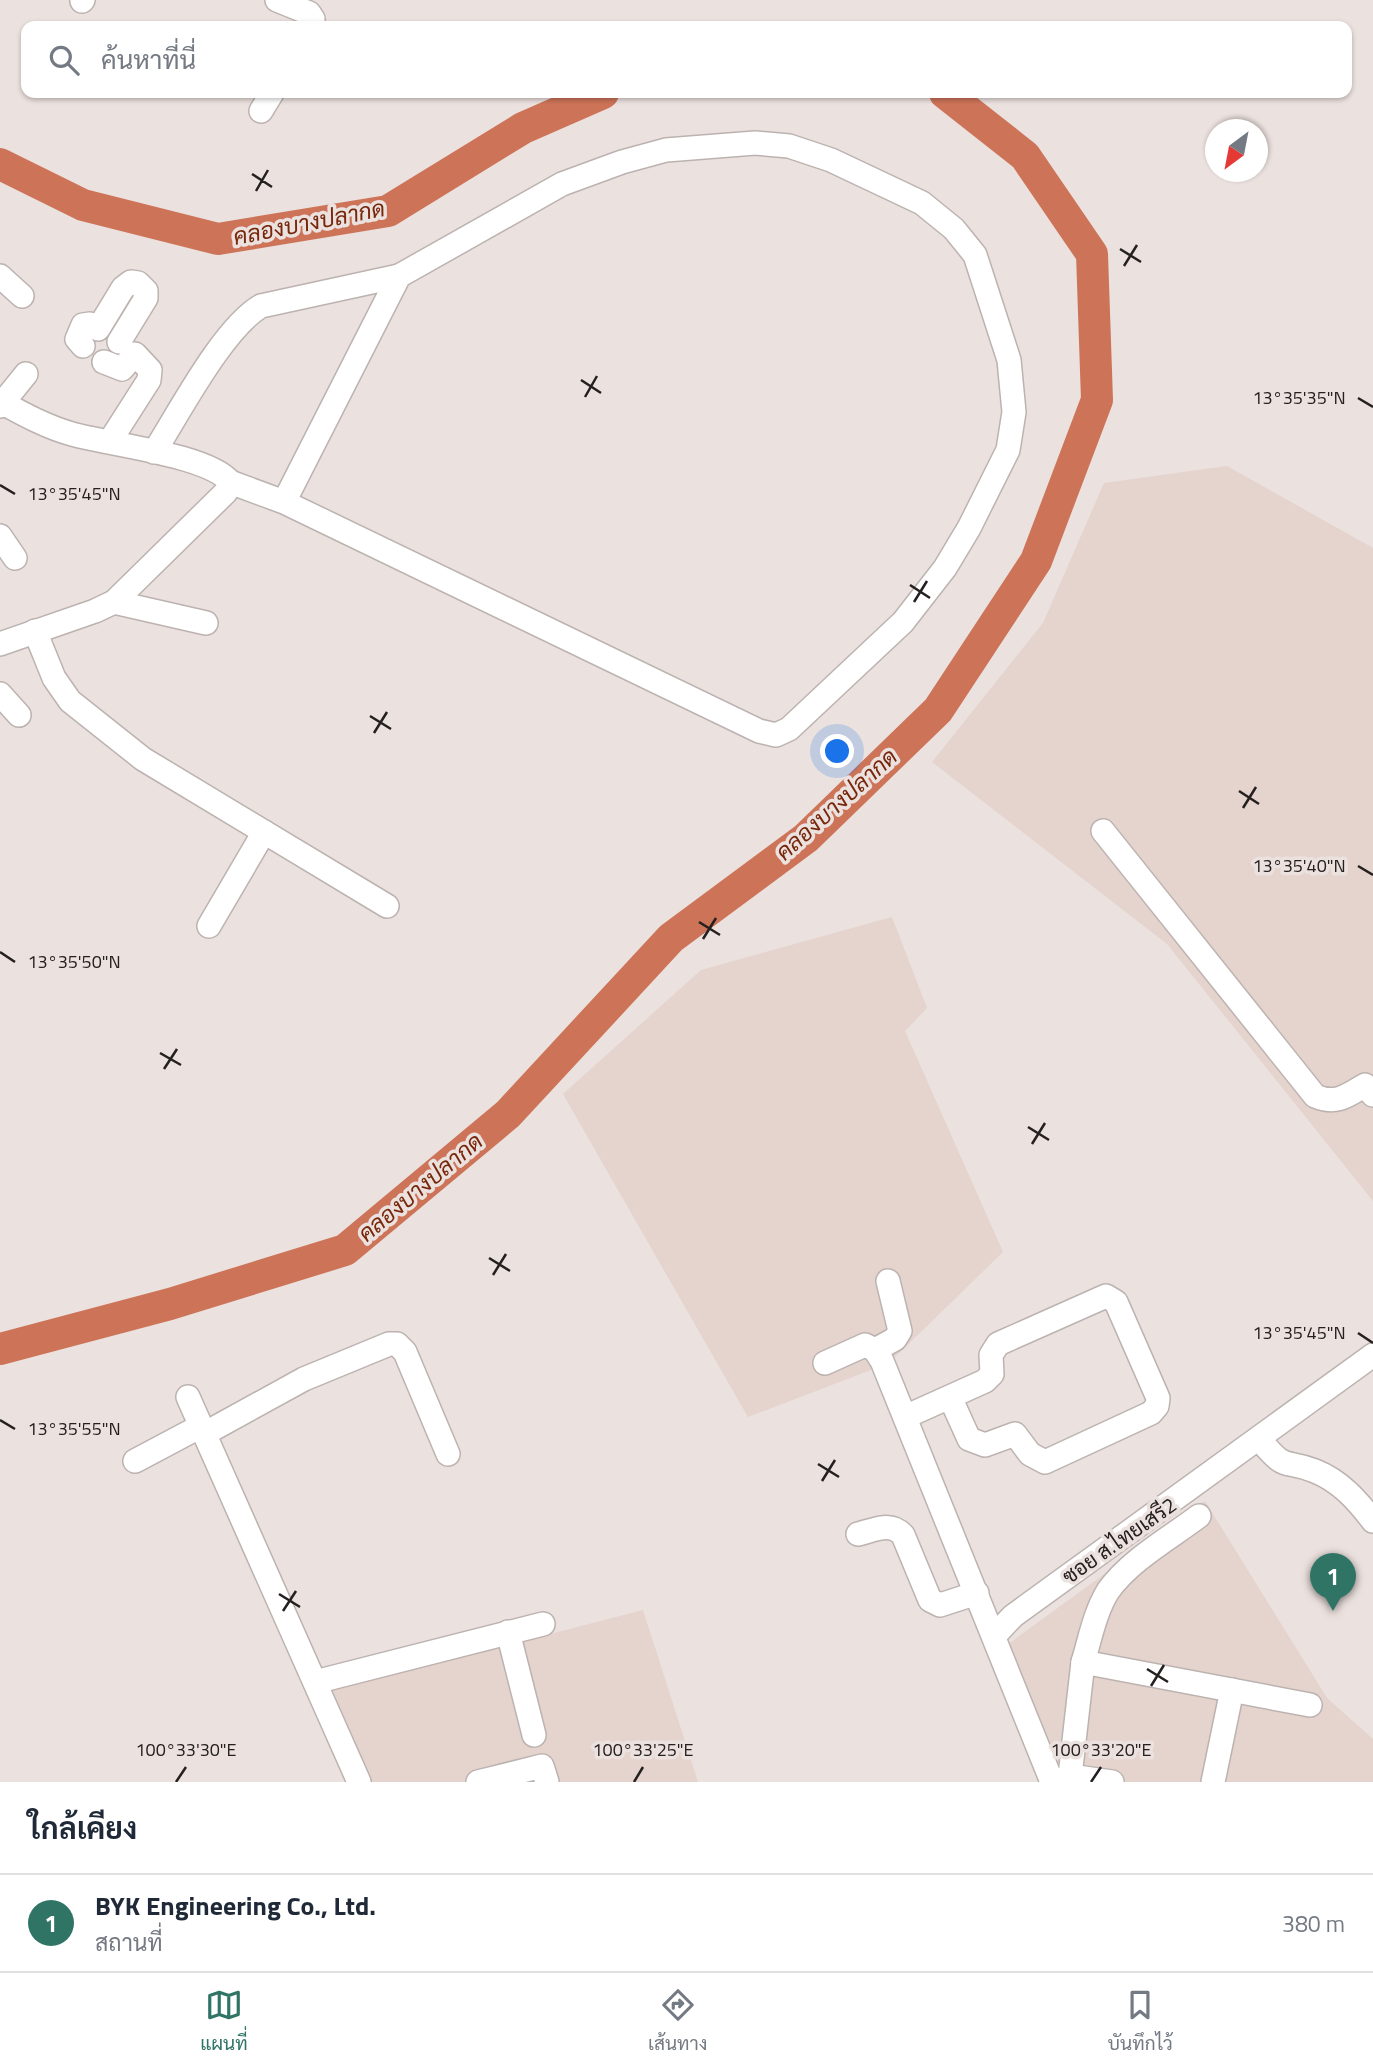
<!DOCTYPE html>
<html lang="th">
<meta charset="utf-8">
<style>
:root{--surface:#fff;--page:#f2f2f3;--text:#1f2937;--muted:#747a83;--line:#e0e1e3;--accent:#307466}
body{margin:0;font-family:"Titillium Web",Sarabun,sans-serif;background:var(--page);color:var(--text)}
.compass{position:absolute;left:1205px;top:119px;width:63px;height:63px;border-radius:50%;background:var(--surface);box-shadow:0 2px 5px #0004;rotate:212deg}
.you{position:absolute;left:838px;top:752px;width:24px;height:24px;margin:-18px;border:5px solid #fff;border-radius:50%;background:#1a73e8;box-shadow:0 0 0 10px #1a73e833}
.badge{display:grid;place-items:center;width:46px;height:46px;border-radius:50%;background:var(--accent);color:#fff;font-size:23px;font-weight:700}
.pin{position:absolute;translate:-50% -58px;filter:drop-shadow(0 2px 4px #0008)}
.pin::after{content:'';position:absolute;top:37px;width:24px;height:21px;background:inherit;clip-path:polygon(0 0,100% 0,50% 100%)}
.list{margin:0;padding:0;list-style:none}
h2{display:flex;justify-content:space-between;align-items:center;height:91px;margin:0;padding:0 28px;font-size:30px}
h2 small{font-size:23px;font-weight:400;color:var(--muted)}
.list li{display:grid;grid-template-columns:46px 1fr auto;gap:21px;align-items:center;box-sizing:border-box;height:98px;padding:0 28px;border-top:2px solid var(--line)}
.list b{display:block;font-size:26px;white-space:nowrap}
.list p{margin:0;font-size:23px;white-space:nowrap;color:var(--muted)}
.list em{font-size:23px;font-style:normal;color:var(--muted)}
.icon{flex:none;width:38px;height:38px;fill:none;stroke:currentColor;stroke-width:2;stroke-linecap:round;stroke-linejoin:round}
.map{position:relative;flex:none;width:1373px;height:1782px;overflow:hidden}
.search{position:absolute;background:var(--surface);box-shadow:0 2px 5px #0004;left:21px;right:21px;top:21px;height:77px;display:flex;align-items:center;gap:18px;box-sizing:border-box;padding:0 24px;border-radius:14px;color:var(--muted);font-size:26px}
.sheet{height:189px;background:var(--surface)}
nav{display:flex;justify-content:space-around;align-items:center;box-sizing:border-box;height:98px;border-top:2px solid var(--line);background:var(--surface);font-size:19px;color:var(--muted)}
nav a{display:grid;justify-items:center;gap:4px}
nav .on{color:var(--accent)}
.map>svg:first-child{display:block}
.built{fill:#e5d3cd}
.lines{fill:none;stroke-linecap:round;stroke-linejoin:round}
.river{stroke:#cd7358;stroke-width:32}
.minor-casing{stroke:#bcb3b0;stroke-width:26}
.minor{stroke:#fff;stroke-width:23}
.ticks{fill:none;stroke:#24201f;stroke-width:2.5}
.labels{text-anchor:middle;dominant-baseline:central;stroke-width:7;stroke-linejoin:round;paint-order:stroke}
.street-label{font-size:21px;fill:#24201f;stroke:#ebe1de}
.water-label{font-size:23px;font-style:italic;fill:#78260a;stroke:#ebe1de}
.ticks-label{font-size:18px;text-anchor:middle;fill:#24201f;stroke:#ebe1de;stroke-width:7;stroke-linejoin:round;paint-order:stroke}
</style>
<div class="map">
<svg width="1373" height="1782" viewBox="0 0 1373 1782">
<rect width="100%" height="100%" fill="#ebe1de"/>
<!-- built -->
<g class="built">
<polygon points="1227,466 1373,548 1373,1201 1167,944 932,762 1043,623 1104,483"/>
<polygon points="892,917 927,1008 905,1031 1003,1252 889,1363 748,1417 563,1094 701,970"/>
<polygon points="1205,1501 1327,1698 1373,1739 1373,1782 1057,1782 1000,1650"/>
<polygon points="643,1610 698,1782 366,1782 326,1692"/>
</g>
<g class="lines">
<!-- river -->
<g class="river">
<polyline points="0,164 83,205 218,239 388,211 523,128 603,93"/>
<polyline points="0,1349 170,1304 345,1250 508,1114 671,938 806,838 938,710 1036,561 1097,400 1092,254 1025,156 945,93"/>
</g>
<defs>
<g id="minor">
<polyline points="277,0 309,13 313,19 312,26"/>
<polyline points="82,1 83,0"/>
<polyline points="261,111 272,93"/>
<polyline points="0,276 22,296"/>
<polyline points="83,346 77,339 83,325 90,324 98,329 123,288 131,282 138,283 146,291 146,298 119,342"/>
<polyline points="104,362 122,369 135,354 150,370 149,380 110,441"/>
<polyline points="0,406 26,374"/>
<path d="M154,452C179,413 223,328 261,306L399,276"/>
<polyline points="230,482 284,502 759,731 776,735 789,729 903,622 945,568 969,528 1008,450 1014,412 1009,360 975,255 954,229 922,203 831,160 789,146 755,143 666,150 622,162 562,184 399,276 284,502"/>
<polyline points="0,536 15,558"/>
<polyline points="114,602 206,623"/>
<polyline points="35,631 54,678 70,701 143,759 387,906"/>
<path d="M0,644L95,611L114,602L226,492L230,482C209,455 106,444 72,434C47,427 25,415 3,403"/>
<polyline points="0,694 19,715"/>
<path d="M1103,831L1315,1096C1336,1105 1347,1096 1365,1085L1373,1095"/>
<polyline points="209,926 264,832"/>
<polyline points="875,1350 895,1339 900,1331 888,1281"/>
<polyline points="825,1363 865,1345 875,1350 882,1361 1052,1782"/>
<polyline points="188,1397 359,1782"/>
<polyline points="905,1417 985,1381 992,1374 991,1355 998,1344 1106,1296 1116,1302 1158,1398 1157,1406 1151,1413 1045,1462 1030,1454 1015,1434 985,1445 969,1439 950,1397"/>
<polyline points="204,1434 304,1379 389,1344 397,1344 405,1352 448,1454"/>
<path d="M1260,1440C1288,1473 1281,1458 1315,1471C1340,1481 1357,1500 1373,1521"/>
<polyline points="135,1461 201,1426"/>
<path d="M858,1534C875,1530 890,1521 903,1535L930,1600L940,1605L977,1593"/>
<polyline points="508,1632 534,1735"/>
<polyline points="995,1635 1013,1616 1373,1355"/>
<path d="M1083,1662C1090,1639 1095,1612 1108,1591C1130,1560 1170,1538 1199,1516"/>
<polyline points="315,1682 543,1624"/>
<polyline points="1070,1776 1112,1782"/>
<polyline points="478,1782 542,1766 547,1782"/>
<polyline points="1057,1782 1070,1776 1083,1662 1310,1705"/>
<polyline points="1213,1782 1232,1690"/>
</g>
</defs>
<!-- minor casing -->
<use href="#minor" class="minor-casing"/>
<!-- minor -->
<use href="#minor" class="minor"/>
</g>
<!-- ticks -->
<path class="ticks" d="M252,174L272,187M256,191L268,170M1120,249L1141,262M1124,266L1137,245M581,380L601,393M585,397L597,376M1358,398L1373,407M0,485L15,494M910,585L930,598M914,602L927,581M370,716L391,729M374,733L387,712M1239,791L1259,804M1243,808L1256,787M1358,866L1373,875M699,922L720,935M703,939L716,918M0,952L15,962M160,1053L181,1065M164,1069L177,1049M1028,1127L1049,1140M1032,1144L1045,1123M489,1258L510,1271M493,1275L506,1254M1358,1333L1373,1343M0,1420L15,1429M818,1464L839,1477M822,1481L835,1460M279,1594L300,1607M283,1611L296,1591M1147,1669L1168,1682M1151,1686L1164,1665M176,1782L186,1767M634,1782L643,1767M1091,1782L1101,1767"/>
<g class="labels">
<!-- street labels -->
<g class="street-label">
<text transform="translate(1119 1540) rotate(-35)">ซอย ส.ไทยเสรี2</text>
</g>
<!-- water labels -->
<g class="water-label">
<text transform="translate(309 222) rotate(-11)">คลองบางปลากด</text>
<text transform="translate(836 804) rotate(-42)">คลองบางปลากด</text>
<text transform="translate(420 1187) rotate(-40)">คลองบางปลากด</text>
</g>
</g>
<g class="ticks-label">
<text x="1299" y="404">13°35'35"N</text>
<text x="74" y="500">13°35'45"N</text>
<text x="1299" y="872">13°35'40"N</text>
<text x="74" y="968">13°35'50"N</text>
<text x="1299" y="1339">13°35'45"N</text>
<text x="74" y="1435">13°35'55"N</text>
<text x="186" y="1756">100°33'30"E</text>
<text x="643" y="1756">100°33'25"E</text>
<text x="1101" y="1756">100°33'20"E</text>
</g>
</svg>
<svg class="compass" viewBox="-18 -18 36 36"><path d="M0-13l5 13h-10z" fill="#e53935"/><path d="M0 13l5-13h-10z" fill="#747a83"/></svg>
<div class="you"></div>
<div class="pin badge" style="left:1333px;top:1611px">1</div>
<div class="search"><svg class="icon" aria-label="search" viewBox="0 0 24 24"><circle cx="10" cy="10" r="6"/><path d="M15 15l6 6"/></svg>ค้นหาที่นี่</div>
</div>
<section class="sheet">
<h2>ใกล้เคียง<small></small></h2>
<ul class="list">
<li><span class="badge">1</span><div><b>BYK Engineering Co., Ltd.</b><p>สถานที่</p></div><em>380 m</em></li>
</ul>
</section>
<nav>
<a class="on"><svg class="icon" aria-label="map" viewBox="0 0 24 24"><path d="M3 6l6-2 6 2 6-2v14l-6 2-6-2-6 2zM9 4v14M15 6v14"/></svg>แผนที่</a>
<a><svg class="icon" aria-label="directions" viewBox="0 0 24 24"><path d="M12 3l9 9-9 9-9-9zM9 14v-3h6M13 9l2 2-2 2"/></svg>เส้นทาง</a>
<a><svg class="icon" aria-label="saved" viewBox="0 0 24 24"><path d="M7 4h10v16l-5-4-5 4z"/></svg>บันทึกไว้</a>
</nav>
